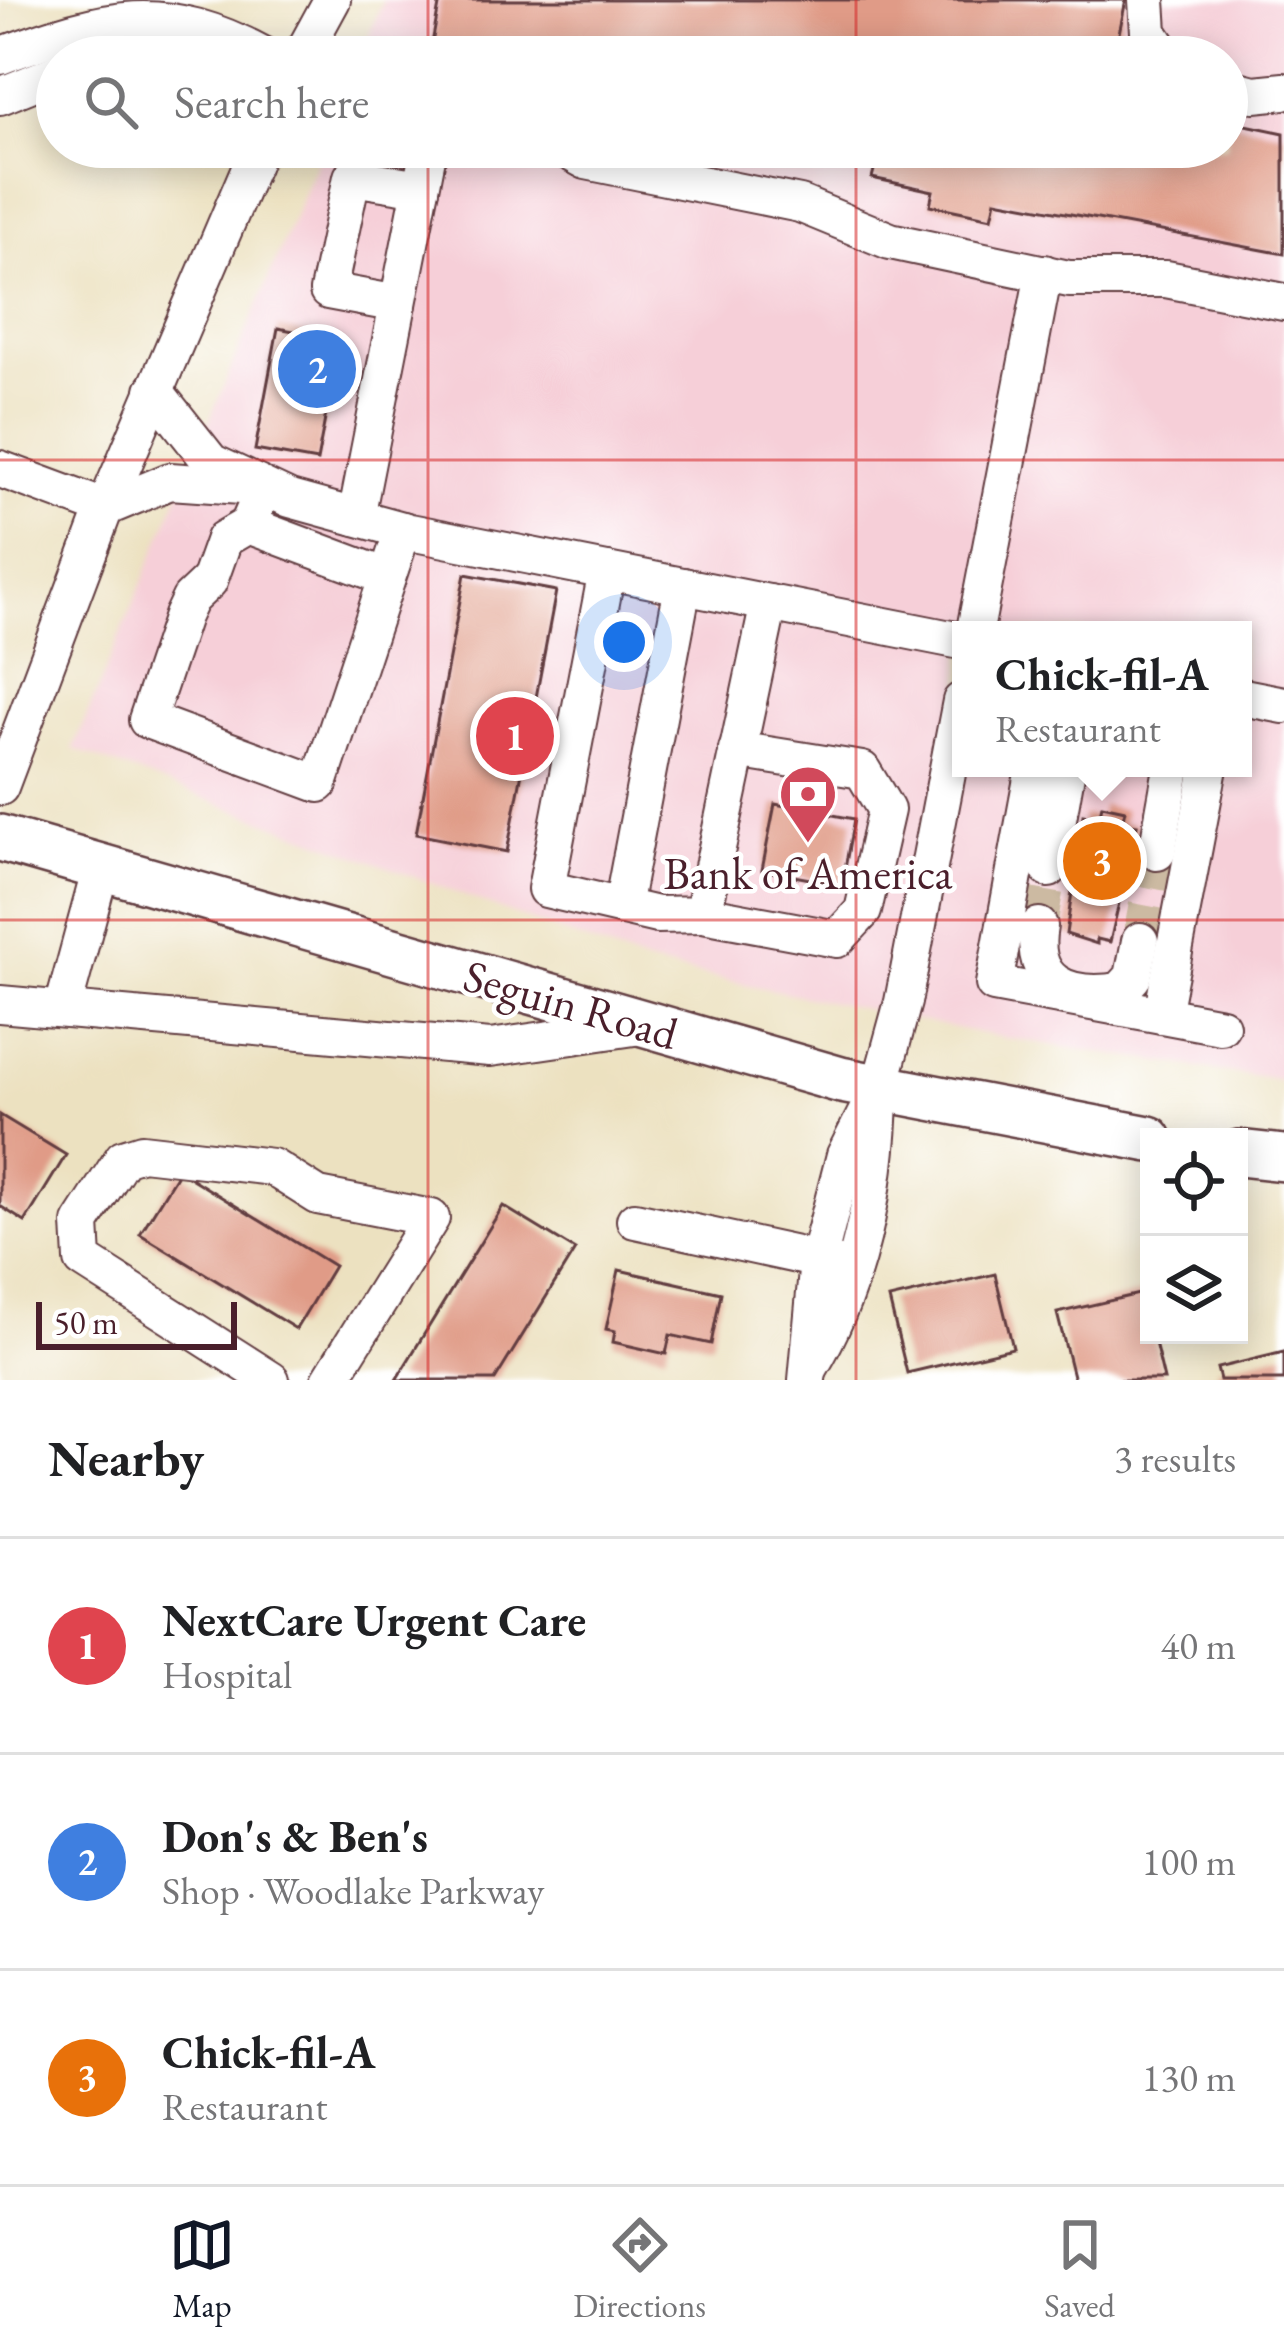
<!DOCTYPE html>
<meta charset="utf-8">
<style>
:root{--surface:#fff;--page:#f6f6f6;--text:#202124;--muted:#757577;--line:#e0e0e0;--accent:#111827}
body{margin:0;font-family:"EB Garamond",serif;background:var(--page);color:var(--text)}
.controls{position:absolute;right:36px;bottom:36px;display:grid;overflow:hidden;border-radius:0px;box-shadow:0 6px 30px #0003}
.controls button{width:108px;height:108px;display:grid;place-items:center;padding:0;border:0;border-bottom:3px solid var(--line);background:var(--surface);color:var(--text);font:60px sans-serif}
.scale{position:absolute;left:36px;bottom:30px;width:201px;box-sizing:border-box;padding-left:12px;border:6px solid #4a1f2b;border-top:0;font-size:33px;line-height:42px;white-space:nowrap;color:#4a1f2b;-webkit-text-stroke:9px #fff;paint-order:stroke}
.you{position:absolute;left:624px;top:642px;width:42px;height:42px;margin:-30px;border:9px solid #fff;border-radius:50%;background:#1a73e8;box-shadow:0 0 0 18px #1a73e833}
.badge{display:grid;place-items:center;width:78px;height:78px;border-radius:50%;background:var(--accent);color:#fff;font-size:39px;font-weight:700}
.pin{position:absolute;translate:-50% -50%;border:6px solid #fff;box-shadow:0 3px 12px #0006}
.popup{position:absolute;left:952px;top:621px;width:300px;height:156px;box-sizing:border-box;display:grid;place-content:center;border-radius:0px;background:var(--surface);filter:drop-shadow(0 3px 9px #0005);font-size:39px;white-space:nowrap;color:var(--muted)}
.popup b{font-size:45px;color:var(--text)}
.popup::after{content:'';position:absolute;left:50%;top:100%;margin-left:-24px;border:24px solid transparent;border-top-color:var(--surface)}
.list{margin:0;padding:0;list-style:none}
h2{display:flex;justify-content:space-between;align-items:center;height:156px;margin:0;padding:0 48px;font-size:51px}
h2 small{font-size:39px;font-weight:400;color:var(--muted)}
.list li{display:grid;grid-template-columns:78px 1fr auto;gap:36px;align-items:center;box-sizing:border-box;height:216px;padding:0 48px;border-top:3px solid var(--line)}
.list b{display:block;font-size:45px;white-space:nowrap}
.list p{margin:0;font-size:39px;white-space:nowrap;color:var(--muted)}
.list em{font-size:39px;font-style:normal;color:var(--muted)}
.icon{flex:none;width:66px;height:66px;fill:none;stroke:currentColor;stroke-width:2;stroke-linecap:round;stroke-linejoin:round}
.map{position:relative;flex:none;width:1284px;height:1380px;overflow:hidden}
.search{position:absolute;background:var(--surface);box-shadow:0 6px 30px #0003;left:36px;right:36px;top:36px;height:132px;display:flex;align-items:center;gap:30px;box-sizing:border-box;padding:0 42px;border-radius:66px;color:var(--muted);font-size:45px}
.sheet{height:804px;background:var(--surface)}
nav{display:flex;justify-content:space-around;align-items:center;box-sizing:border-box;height:168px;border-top:3px solid var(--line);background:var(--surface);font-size:33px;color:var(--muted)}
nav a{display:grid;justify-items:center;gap:6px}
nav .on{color:var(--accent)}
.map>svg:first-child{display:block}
.built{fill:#f6cfd8;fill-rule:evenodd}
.building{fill:#e09b87}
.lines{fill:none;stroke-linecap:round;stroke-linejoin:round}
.minor-tunnel{stroke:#ccbaa2;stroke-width:36;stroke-dasharray:36 18;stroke-linecap:butt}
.minor-casing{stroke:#623c41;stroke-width:40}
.major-casing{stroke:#623c41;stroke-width:50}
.minor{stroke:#fff;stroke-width:36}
.major{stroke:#fff;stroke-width:45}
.grid{fill:none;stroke:#d62828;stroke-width:3;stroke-opacity:0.55}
.labels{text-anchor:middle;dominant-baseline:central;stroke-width:9;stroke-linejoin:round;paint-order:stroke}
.poi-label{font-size:45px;fill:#4a1f2b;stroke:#fff}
.street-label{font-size:45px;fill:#4a1f2b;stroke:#fff}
</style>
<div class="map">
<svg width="1284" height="1380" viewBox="0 0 1284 1380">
<rect width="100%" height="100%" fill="#fff"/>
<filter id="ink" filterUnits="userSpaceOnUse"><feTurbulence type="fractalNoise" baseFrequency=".00833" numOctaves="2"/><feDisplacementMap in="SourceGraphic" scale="24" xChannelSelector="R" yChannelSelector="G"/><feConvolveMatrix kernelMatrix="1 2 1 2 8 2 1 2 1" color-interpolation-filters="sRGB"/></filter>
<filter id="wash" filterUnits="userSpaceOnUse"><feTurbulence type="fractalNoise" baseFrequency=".004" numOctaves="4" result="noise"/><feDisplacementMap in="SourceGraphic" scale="48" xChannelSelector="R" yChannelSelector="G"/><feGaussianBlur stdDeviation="2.7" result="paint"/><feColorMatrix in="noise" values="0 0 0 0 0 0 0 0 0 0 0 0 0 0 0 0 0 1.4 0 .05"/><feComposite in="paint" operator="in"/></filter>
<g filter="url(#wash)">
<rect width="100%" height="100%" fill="#ece1c0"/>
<!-- built -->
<path class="built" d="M383,0H1284V1081L999,1037L644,963L73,749L323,147H1227V57H360ZM961,630H1243V768H961Z"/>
<g id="blocks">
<!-- building -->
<g class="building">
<polygon points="440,0 1126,0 1114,57 469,57 431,49"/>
<polygon points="1227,121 1284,133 1284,254 996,200 992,218 930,205 933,191 872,178 875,166 792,149 1227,147"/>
<polygon points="278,328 340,340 317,461 255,450"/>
<polygon points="465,574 556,591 507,852 416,834"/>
<polygon points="775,804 854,819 842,885 762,870"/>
<polygon points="1102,805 1125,810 1122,823 1137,825 1110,942 1097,939 1097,944 1066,934 1083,815 1099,818"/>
<polygon points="0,1115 66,1155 25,1222 0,1206"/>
<polygon points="179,1171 334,1266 296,1329 140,1234"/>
<polygon points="503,1206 575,1250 495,1380 396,1380"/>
<polygon points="619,1270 721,1293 711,1344 670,1335 666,1354 613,1342 615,1331 606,1329"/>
<polygon points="995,1274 1013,1348 907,1373 889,1299"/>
<polygon points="1143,1293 1164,1380 1074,1380 1057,1313"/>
<polygon points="1284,1352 1284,1380 1220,1380 1217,1368"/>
</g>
</g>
</g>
<g filter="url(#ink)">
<use href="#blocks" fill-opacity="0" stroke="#623c41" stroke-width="3"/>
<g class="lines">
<!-- minor-tunnel -->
<g class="minor-tunnel">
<polyline points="1039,926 1049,869"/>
<polyline points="1140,941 1157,852"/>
</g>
<defs>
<g id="minor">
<polyline points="1147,0 1149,32 1166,57"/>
<path d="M0,56C108,16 162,0 267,57"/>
<polyline points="114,57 180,57"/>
<polyline points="301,57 332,0"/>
<polyline points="1227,87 1254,94 1284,91"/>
<polyline points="0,96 57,73"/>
<polyline points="560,147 586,161 800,204 890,241 1069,279 1166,279 1284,302"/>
<polyline points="398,304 421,188"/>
<polyline points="154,390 211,462 290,499 410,532 961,641"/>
<polyline points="0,469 105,508 170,481 241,486"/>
<polyline points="263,490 248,525 224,539 209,581 190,599 182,616 147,720 319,784 403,530"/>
<polyline points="356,517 398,304 328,291 352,177 421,188 429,147"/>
<polyline points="248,525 387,577"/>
<polyline points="607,571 546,889 657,915 703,914 769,603"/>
<polyline points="975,630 1044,273"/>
<polyline points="1243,697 1284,705"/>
<polyline points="1034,768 994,984 1162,1015 1209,768"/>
<polyline points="0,787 105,508 259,147"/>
<polyline points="1157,852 1172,768"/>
<polyline points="1049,869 1067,768"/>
<polyline points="622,907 683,586"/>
<polyline points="703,914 837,939 863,911 886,810 862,770 737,750"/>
<path d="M1039,926C1029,983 1067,999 1120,991L1133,977L1140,941"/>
<polyline points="0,1004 490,1048 641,1026"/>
<polyline points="63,1008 101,868"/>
<polyline points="1162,1015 1221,1026"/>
<polyline points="635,1220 843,1265"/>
<path d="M810,1367C859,1287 878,1188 880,1096"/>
<polyline points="271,1380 83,1260 81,1223 123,1158 142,1152 272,1167 318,1196 431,1218 330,1380"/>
<polyline points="807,1380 818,1260 845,1155 880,1086 903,1002 961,701"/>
</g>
<g id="major">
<polyline points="0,838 841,1080 1149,1139"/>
<polyline points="1239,1153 1284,1158"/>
</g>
</defs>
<!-- minor casing -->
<use href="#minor" class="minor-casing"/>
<!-- major casing -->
<use href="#major" class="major-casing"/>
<!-- minor -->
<use href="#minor" class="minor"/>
<!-- major -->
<use href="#major" class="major"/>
</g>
</g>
<!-- grid -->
<path class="grid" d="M428,0V57M856,0V57M428,147V1380M856,147V1380M0,460H1284M0,920H1284"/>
<!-- icons -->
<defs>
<symbol id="bank-pin" viewBox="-11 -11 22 30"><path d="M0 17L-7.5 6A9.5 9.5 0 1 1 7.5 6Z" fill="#d1495b" stroke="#fff"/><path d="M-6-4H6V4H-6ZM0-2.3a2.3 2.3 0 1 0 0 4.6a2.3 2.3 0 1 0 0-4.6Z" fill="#fff"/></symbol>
</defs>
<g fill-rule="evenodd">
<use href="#bank-pin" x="775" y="761" width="66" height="90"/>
</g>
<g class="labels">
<!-- poi labels -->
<g class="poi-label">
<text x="808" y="873">Bank of America</text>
</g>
<!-- street labels -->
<g class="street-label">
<text transform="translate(571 1004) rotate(16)">Seguin Road</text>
</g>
</g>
</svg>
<div class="controls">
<button><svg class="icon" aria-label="locate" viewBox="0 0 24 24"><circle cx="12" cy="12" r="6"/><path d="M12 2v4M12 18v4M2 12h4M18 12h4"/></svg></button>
<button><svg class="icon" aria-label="layers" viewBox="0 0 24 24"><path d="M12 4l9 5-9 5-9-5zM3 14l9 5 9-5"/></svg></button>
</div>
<div class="scale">50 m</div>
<div class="you"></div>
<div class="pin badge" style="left:515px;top:736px;background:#e0444e">1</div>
<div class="pin badge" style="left:317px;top:369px;background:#3f7fe0">2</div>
<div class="pin badge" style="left:1102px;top:861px;background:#e8710a">3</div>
<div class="popup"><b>Chick-fil-A</b>Restaurant</div>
<div class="search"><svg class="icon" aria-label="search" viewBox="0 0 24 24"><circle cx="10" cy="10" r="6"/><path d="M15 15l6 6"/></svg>Search here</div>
</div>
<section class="sheet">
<h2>Nearby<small>3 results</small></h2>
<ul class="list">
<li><span class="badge" style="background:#e0444e">1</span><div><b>NextCare Urgent Care</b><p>Hospital</p></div><em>40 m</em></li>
<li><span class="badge" style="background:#3f7fe0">2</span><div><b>Don's &amp; Ben's</b><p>Shop · Woodlake Parkway</p></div><em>100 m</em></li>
<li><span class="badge" style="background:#e8710a">3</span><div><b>Chick-fil-A</b><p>Restaurant</p></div><em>130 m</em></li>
</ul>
</section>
<nav>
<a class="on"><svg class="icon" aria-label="map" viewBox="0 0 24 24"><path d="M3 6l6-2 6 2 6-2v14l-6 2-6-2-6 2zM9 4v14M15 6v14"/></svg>Map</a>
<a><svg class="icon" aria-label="directions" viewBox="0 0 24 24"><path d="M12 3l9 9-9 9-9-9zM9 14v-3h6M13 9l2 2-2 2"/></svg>Directions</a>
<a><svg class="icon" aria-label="saved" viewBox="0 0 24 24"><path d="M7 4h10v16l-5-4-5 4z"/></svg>Saved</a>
</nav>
